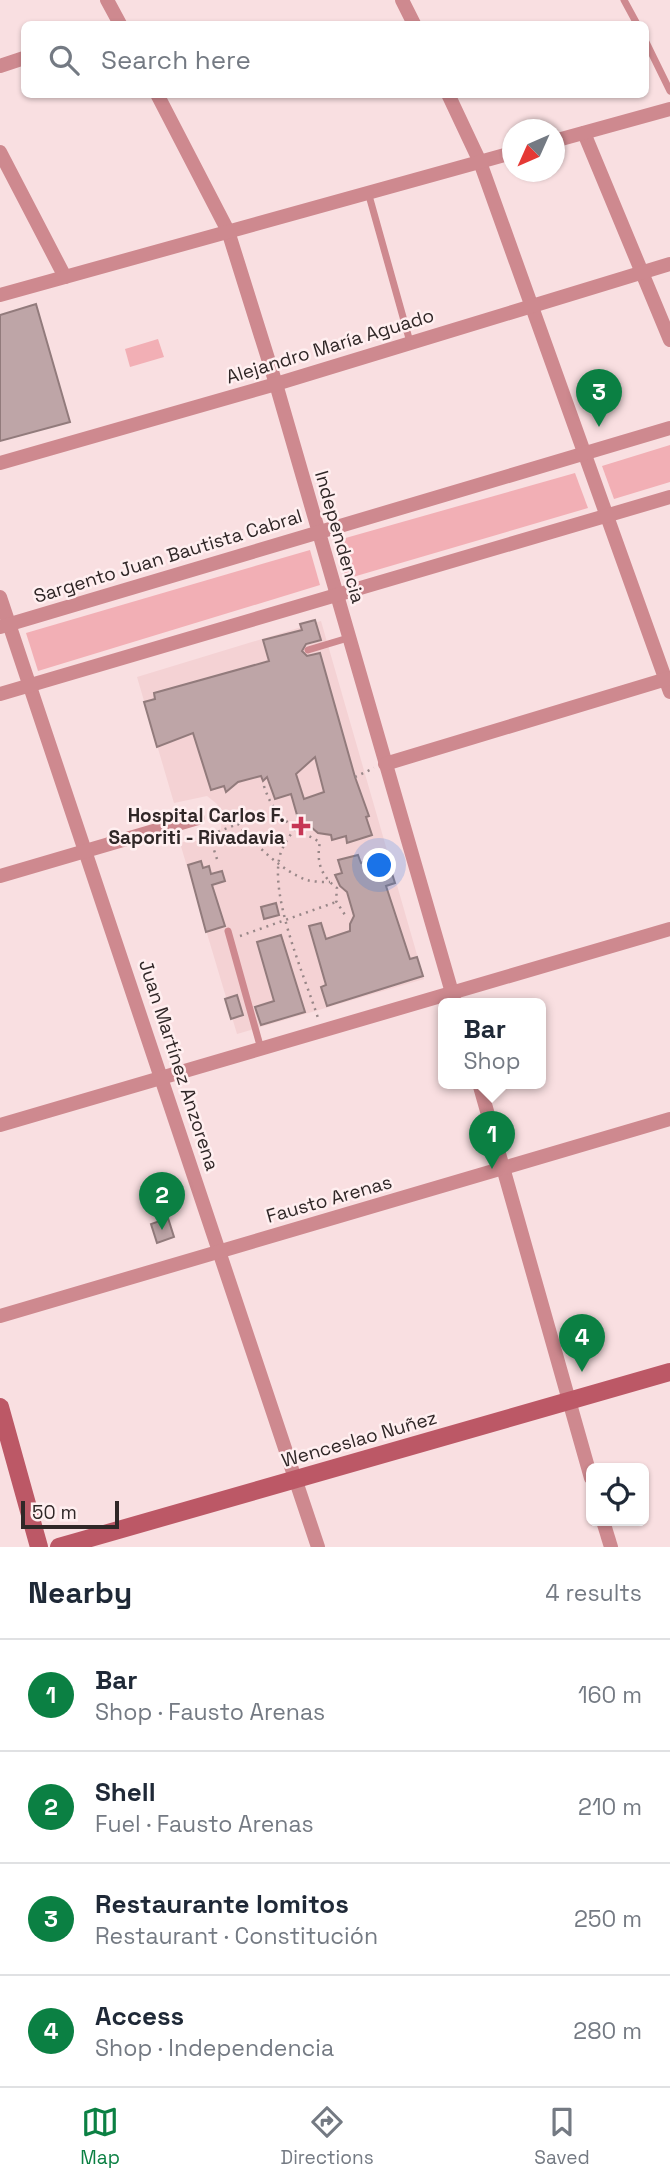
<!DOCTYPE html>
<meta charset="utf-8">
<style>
:root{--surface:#fff;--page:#f2f2f3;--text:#1f2937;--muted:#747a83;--line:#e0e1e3;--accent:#0b8043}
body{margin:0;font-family:"Space Grotesk",sans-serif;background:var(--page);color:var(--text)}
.controls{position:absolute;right:21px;bottom:21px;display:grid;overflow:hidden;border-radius:10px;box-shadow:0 2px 5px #0004}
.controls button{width:63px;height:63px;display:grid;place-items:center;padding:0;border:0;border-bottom:2px solid var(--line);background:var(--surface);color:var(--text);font:35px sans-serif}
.compass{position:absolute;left:502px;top:119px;width:63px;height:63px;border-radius:50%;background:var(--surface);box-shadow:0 2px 5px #0004;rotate:225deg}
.scale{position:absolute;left:21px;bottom:18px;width:98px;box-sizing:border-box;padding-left:7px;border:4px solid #302727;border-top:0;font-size:19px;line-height:24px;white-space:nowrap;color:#302727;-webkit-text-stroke:5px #ffeff0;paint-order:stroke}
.you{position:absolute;left:380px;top:866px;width:24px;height:24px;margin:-18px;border:5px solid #fff;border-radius:50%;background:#1a73e8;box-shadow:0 0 0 10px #1a73e833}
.badge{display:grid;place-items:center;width:46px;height:46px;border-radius:50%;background:var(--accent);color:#fff;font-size:23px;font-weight:700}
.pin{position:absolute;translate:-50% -58px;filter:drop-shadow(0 2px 4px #0008)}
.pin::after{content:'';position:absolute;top:37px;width:24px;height:21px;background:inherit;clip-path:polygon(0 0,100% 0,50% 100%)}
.popup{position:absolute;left:438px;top:998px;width:108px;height:91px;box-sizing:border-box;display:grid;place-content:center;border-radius:10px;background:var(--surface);filter:drop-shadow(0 2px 5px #0005);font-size:23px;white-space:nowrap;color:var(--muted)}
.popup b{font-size:26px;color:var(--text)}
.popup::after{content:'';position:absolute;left:50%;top:100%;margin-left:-14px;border:14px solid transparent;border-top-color:var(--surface)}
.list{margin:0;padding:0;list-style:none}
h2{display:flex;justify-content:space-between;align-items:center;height:91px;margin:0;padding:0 28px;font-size:30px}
h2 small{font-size:23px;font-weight:400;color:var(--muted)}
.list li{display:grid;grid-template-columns:46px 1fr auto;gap:21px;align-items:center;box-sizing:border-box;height:112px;padding:0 28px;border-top:2px solid var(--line)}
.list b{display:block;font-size:26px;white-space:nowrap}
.list p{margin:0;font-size:23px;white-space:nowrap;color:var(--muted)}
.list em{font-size:23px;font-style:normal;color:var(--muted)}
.icon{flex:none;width:38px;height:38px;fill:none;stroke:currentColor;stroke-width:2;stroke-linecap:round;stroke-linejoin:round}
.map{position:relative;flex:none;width:670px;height:1547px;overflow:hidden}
.search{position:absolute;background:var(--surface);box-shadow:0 2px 5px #0004;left:21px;right:21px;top:21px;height:77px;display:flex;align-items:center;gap:18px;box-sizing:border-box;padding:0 24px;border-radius:10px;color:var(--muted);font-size:26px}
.sheet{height:539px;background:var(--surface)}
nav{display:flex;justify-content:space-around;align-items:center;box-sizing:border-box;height:98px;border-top:2px solid var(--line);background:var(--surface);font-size:19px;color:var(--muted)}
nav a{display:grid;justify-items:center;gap:4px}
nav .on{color:var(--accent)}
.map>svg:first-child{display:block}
.built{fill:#f4d2d4}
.green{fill:#f2afb5}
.building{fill:#bea5a7;stroke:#927b7c;stroke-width:2;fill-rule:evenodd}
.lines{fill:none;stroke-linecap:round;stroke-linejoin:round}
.path{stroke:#988788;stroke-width:2.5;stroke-dasharray:2 5;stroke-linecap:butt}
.lane{stroke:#ce898f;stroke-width:7}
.street{stroke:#ce898f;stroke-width:14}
.secondary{stroke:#bc5866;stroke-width:18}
.poi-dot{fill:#c63655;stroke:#ffeff0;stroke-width:2.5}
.labels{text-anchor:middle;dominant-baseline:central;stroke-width:5;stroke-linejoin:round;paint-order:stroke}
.street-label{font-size:19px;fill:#302727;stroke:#ffeff0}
.poi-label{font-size:19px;font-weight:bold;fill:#302727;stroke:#ffeff0;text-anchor:end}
</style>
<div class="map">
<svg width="670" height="1547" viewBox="0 0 670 1547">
<rect width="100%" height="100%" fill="#f9dfe1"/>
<!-- built -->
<polygon class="built" points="321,621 424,979 237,1034 180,843 191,840 204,843 213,839 221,829 222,816 217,804 207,796 174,803 137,677"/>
<!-- green -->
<g class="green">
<polygon points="158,339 164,357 130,367 125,349"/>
<polygon points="670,445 670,482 614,499 602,466"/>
<polygon points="575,473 588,508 346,579 335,541"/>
<polygon points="310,550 320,585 38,671 26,633"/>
</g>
<!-- building -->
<g class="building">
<polygon points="36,304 70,422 0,441 0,315"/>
<path d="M315,620L321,640L306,644L302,651L307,656L320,653L355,777L369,816L366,817L372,835L347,843L346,836L332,840L331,835L318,833L304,821L299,822L291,794L275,799L267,777L263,781L261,776L238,782L226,792L224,786L211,790L193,733L157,747L144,702L155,699L154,693L269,661L263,640L302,630L300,624ZM315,757L324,792L304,799L296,774Z"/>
<polygon points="358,855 361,863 379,856 381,863 388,861 395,883 386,886 410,959 417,957 423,976 327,1006 321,987 326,985 309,926 321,923 326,939 350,931 350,924 354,916 347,892 340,886 335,875 342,873 338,860"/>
<polygon points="201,861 203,868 209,866 211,874 222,871 225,881 212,885 225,926 206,932 188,865"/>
<polygon points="276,903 279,915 264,919 261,907"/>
<polygon points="281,935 305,1012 261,1025 255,1007 274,1001 257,942"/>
<polygon points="237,995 243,1015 231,1019 225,999"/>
<polygon points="168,1218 174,1237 157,1243 151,1224"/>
</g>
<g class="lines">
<!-- path -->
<g class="path">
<polyline points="355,777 374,768"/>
<path d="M264,786C274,818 292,827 320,842C316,862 321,876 337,888L336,901L347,918"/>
<path d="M295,829C290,835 284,844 281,852C267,892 305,977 318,1018"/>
<path d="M217,859L209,835L238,824C253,843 283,872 307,880C314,882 323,882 330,882"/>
<polyline points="240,936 336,902"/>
</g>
<!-- lane -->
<g class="lane">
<polyline points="624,0 637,24"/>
<polyline points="646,42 670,91"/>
<polyline points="368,192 410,342"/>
<polyline points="308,650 348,638"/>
<polyline points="228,931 261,1049"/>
</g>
<!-- street -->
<g class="street">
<polyline points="107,0 120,24"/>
<polyline points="402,0 414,24"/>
<polyline points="0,66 24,58"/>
<polyline points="157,94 228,231 276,384 455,1003"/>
<polyline points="448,94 480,162 670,692"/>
<polyline points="584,133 670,340"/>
<polyline points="554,141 670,109"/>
<polyline points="0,152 65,277"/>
<polyline points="0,295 512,153"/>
<polyline points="0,463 276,384 670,264"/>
<polyline points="0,597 318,1547"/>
<polyline points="0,627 670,428"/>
<polyline points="0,694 670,497"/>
<polyline points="385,764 670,678"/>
<polyline points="0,876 198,818"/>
<polyline points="479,1083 591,1478"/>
<polyline points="0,1125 670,929"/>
<polyline points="0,1316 670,1119"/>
<polyline points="603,1521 611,1547"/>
</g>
<!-- secondary -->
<g class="secondary">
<polyline points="0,1407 39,1547"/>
<polyline points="59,1547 670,1372"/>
</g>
</g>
<!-- markers -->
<path class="poi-dot" d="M297.5 815.5h7v7h7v7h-7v7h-7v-7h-7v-7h7z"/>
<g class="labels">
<!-- street labels -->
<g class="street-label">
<text transform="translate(330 346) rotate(-17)">Alejandro María Aguado</text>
<text transform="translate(340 537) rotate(74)">Independencia</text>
<text transform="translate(168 556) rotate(-17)">Sargento Juan Bautista Cabral</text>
<text transform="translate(179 1065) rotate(72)">Juan Martínez Anzorena</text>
<text transform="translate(329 1199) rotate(-16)">Fausto Arenas</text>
<text transform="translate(359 1439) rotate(-16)">Wenceslao Nuñez</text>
</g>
<!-- poi labels -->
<g class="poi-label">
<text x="285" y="815">Hospital Carlos F.<tspan x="285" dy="22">Saporiti - Rivadavia</tspan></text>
</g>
</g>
</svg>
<div class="controls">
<button><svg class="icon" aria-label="locate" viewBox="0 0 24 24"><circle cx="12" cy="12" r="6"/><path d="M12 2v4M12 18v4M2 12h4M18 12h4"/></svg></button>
</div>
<svg class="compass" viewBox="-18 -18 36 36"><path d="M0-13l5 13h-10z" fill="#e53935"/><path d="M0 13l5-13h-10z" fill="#747a83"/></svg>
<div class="scale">50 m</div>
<div class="you"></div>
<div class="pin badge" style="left:492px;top:1169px">1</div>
<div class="popup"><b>Bar</b>Shop</div>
<div class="pin badge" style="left:162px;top:1230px">2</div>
<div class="pin badge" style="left:599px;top:427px">3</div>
<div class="pin badge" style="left:582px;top:1372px">4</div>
<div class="search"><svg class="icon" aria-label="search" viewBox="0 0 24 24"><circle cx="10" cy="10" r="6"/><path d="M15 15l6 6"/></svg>Search here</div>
</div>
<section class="sheet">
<h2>Nearby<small>4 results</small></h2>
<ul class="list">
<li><span class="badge">1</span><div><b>Bar</b><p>Shop · Fausto Arenas</p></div><em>160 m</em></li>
<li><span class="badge">2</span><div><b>Shell</b><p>Fuel · Fausto Arenas</p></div><em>210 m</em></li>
<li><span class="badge">3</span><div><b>Restaurante lomitos</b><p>Restaurant · Constitución</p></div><em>250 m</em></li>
<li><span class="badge">4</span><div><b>Access</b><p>Shop · Independencia</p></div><em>280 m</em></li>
</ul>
</section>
<nav>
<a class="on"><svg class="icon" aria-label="map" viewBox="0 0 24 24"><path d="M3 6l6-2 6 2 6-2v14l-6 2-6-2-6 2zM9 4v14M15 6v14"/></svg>Map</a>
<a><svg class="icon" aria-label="directions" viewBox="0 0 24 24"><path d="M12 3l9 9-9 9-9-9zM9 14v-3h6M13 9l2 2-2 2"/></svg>Directions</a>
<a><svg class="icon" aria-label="saved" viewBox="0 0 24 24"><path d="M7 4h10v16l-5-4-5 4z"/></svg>Saved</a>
</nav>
